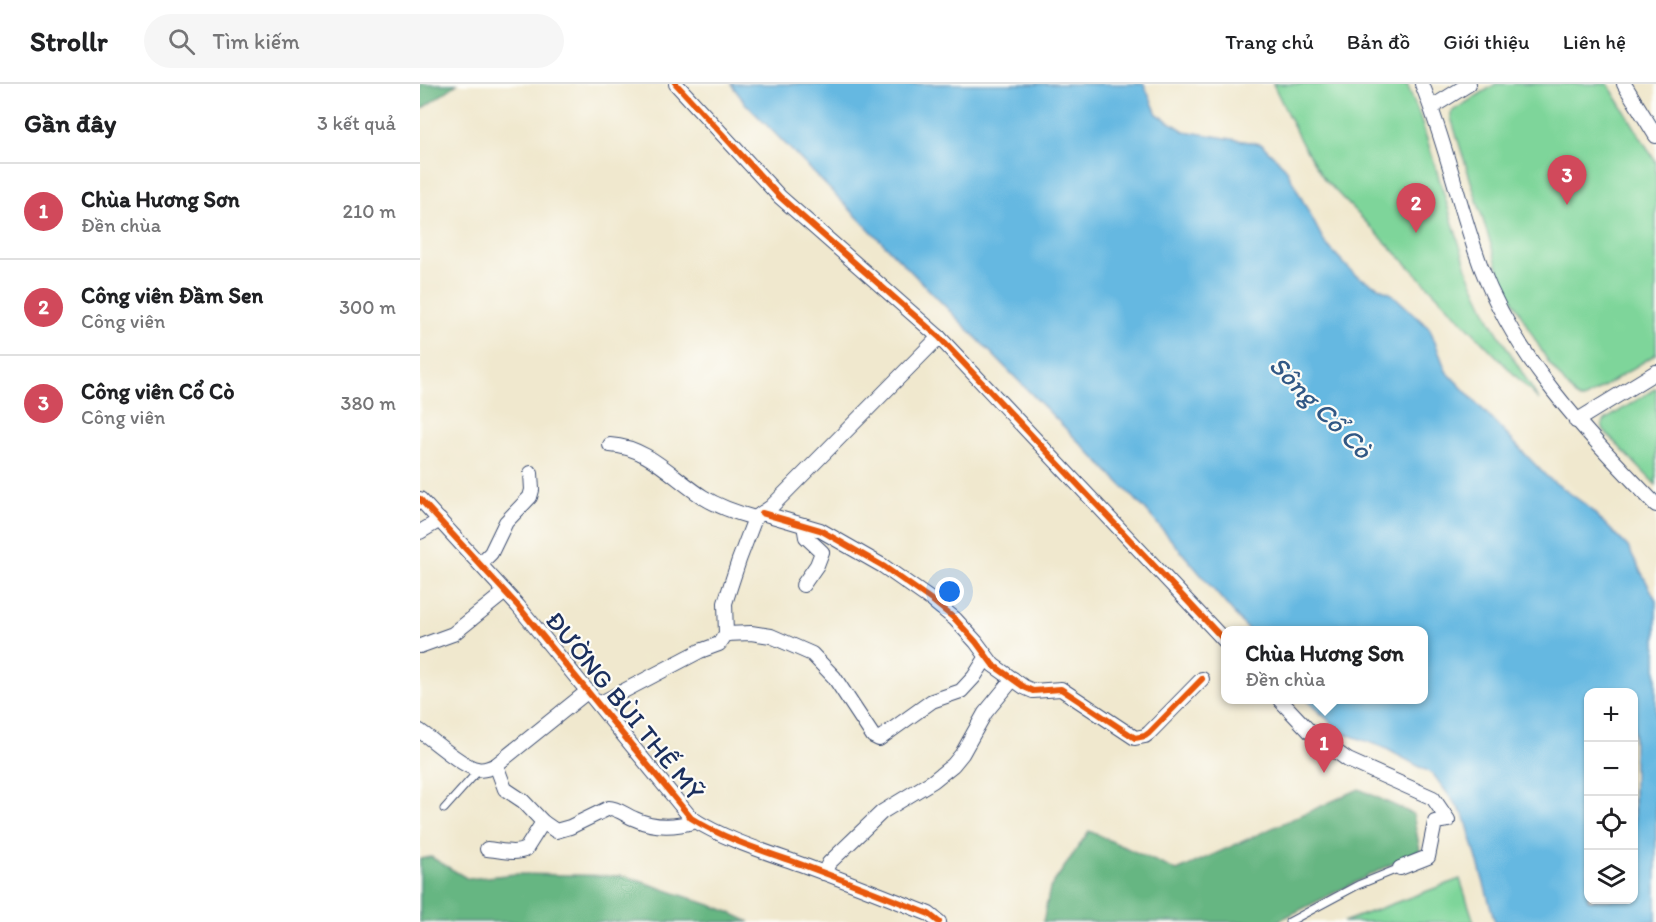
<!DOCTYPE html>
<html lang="vi">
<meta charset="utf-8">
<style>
:root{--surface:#fff;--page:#f6f6f6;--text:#202124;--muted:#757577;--line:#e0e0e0;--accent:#d1495b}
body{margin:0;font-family:Itim,sans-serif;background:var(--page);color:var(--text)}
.controls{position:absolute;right:18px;bottom:18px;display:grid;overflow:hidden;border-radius:12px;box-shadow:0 2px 4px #0004}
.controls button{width:54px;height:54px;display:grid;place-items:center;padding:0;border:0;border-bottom:2px solid var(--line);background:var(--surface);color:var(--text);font:30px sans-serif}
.you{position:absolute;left:530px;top:508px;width:21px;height:21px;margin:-15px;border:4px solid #fff;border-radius:50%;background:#1a73e8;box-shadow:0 0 0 9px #1a73e833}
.badge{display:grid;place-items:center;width:39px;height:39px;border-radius:50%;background:var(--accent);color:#fff;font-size:20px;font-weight:700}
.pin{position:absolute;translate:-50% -50px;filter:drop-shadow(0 2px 3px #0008)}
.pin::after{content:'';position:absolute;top:32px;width:21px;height:18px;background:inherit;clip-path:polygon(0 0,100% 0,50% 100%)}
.popup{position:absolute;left:801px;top:542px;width:207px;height:78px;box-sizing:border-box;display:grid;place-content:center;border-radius:12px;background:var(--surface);filter:drop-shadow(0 2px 4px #0005);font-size:20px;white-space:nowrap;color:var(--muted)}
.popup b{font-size:22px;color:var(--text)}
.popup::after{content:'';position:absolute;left:50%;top:100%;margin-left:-12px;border:12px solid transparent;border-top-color:var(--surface)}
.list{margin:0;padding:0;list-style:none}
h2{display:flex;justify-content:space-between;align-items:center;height:78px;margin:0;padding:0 24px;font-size:26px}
h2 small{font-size:20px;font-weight:400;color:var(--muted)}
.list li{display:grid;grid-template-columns:39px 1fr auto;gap:18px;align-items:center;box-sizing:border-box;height:96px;padding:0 24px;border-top:2px solid var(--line)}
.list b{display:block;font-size:22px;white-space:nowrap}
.list p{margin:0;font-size:20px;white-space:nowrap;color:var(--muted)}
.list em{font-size:20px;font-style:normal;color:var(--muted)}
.icon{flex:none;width:33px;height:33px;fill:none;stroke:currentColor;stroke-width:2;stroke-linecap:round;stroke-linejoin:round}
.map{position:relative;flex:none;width:1236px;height:838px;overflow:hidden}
header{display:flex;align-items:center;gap:36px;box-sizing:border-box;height:84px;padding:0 30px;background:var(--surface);border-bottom:2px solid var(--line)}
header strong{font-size:28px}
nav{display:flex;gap:33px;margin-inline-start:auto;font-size:21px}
.search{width:420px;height:54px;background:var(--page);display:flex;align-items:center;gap:15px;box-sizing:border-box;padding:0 21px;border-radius:33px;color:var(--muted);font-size:22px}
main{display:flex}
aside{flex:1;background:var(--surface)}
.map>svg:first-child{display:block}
.green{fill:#7ed59a;stroke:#4c827c;stroke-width:1.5}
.forest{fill:#66b682;stroke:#407270;stroke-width:1.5}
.water{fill:#65b8e1;stroke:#4074a0;stroke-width:1.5;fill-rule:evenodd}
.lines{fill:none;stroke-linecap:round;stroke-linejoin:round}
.lane-casing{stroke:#3b4b6f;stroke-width:9}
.street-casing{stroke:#3b4b6f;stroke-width:16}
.lane{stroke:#fff;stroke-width:7}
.street{stroke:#fff;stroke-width:14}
.cycleway-casing{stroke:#fdfcf7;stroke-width:10}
.cycleway{stroke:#e8590c;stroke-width:6}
.labels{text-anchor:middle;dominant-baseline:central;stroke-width:4.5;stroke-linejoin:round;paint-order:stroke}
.street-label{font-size:26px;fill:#1b2f5e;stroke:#fdfcf7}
.water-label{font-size:27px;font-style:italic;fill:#315885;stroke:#fdfcf7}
</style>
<header>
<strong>Strollr</strong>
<div class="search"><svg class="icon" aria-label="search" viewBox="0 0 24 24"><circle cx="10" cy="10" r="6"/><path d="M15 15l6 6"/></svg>Tìm kiếm</div>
<nav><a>Trang chủ</a><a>Bản đồ</a><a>Giới thiệu</a><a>Liên hệ</a></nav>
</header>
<main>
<aside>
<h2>Gần đây<small>3 kết quả</small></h2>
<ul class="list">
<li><span class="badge">1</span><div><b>Chùa Hương Sơn</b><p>Đền chùa</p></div><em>210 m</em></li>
<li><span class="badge">2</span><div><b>Công viên Đầm Sen</b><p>Công viên</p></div><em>300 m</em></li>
<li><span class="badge">3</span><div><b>Công viên Cổ Cò</b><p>Công viên</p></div><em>380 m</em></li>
</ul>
</aside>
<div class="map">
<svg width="1236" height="838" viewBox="0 0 1236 838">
<rect width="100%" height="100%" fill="#fdfcf7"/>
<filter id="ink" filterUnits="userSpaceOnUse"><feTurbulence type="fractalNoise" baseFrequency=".0167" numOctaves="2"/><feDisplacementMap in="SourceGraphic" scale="12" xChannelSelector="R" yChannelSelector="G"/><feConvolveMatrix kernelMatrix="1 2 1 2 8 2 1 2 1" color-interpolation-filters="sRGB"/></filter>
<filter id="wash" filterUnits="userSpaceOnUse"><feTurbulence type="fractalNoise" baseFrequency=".008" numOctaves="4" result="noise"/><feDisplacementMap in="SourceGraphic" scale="24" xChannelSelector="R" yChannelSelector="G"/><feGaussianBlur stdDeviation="1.35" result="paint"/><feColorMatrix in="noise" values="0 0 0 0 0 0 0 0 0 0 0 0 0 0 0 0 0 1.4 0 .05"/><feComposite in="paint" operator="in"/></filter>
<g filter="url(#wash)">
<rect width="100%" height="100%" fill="#f0e8ce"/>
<!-- green -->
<g class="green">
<polygon points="853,0 987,0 1000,33 1049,191 1071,238 1119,316 904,95 881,58"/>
<polygon points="1076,0 1188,0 1236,78 1236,270 1164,315 1160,315 1155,312 1129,279 1114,254 1082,196 1031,34 1031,29 1034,26"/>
<polygon points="1236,304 1236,401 1185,348 1182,341 1185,336"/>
<polygon points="1040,795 1054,838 923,838"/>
</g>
<!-- forest -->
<g class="forest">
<polygon points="0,0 37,0 0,26"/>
<polygon points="939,705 993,730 1000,766 856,838 623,838 630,804 669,747 757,787"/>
<polygon points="11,773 48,795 95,790 205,792 302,825 330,838 0,838 0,775"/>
</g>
<!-- water -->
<path class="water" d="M311,0H724L737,30L764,47L841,60L865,83L905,159L935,191L972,210L1010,245L1026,287L1127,393L1166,421L1208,463L1236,516V838H1075L1045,733L1013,690L963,663L923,649L886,616H1003V546H828L724,424L325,19ZM1168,608H1214V816H1168Z"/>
</g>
<g filter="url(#ink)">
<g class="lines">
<defs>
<g id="lane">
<polyline points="24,725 59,686"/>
<polyline points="869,838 938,801 980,784"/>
</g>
<g id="street">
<polyline points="256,0 360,113 519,253 805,557"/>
<path d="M1002,0C1026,59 1039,123 1061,183C1098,279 1166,348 1236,421"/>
<polyline points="1204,0 1236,52"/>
<polyline points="1012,23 1049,0"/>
<polyline points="1156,337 1236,288"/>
<path d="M190,361C228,363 252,393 283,413C299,423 317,429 335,434"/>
<path d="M0,415L98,522L271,734C304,755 343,767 380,780C424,796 466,813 509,830L519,838"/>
<polyline points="342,429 400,446 463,482 513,517 535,535 556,558 573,581 604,603 613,607 641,605 715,654 725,652 729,649 782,595"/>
<polyline points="0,448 20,436"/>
<polyline points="60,480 71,469 86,438 110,413 112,406 111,389"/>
<polyline points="383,501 397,481 402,468 386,453 384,441"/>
<polyline points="306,550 331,549 351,552 392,570 414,593 453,652 459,655 512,617 541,607 554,593 566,574"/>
<polyline points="0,562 33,550 85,508"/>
<polyline points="860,616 893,651 928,676 1013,714 1028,736 1015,738 1008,773 980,784"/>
<polyline points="179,620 280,567 299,560 306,550 305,519 319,476 335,434 351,423 519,253"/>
<path d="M0,647C13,656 43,683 57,685C64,687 70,684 76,681L168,607"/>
<path d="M76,681L85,705L103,717L123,738L136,747L150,743L189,724C197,724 207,732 215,735C234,744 256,743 276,737"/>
<path d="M67,765C80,766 95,771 106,765L123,738"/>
<polyline points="404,789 409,779 462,728 513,697 533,681 542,670 565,629 593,595"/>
</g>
</defs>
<!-- lane casing -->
<use href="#lane" class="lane-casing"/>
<!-- street casing -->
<use href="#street" class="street-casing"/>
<!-- lane -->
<use href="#lane" class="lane"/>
<!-- street -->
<use href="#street" class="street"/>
<defs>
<g id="cycleway">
<polyline points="256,0 360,113 519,253 805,557"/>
<path d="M0,415L98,522L271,734C304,755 343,767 380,780C424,796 466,813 509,830L519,838"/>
<polyline points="342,429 400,446 463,482 513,517 535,535 556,558 573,581 604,603 613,607 641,605 715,654 725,652 729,649 782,595"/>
</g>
</defs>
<!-- cycleway casing -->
<use href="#cycleway" class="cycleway-casing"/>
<!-- cycleway -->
<use href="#cycleway" class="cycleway"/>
</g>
</g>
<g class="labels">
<!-- street labels -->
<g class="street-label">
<text transform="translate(205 622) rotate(51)">ĐƯỜNG BÙI THẾ MỸ</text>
</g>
<!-- water labels -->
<g class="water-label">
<text transform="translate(901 323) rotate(45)">Sông Cổ Cò</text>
</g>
</g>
</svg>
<div class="controls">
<button>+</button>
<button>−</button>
<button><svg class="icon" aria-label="locate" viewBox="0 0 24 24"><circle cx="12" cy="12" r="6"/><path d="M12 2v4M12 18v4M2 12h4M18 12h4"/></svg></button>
<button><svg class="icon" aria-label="layers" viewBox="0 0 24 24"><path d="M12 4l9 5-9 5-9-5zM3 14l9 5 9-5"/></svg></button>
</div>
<div class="you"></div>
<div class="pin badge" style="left:904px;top:689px">1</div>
<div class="popup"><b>Chùa Hương Sơn</b>Đền chùa</div>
<div class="pin badge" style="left:996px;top:149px">2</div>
<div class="pin badge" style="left:1147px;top:121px">3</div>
</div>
</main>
